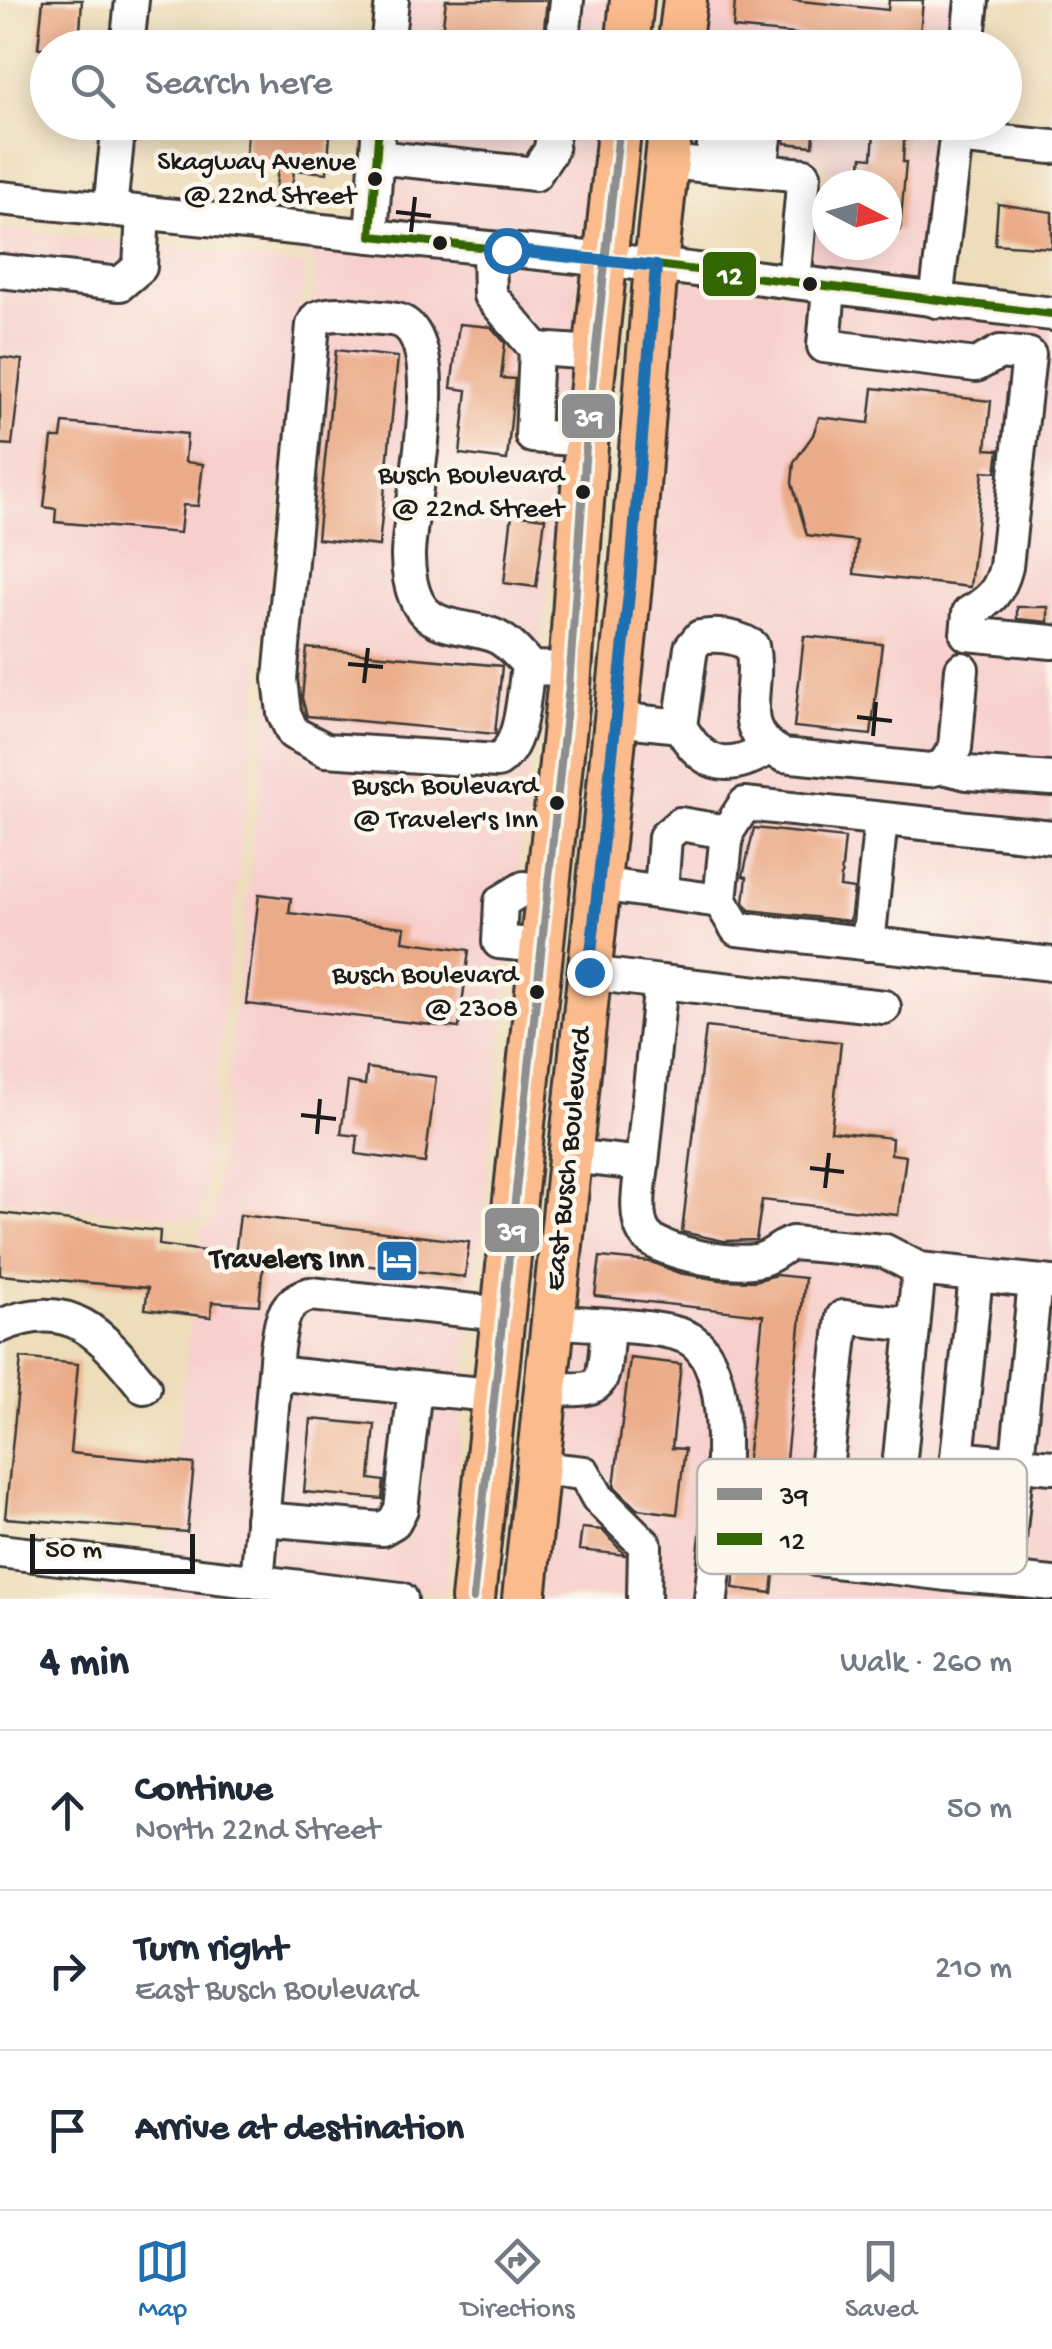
<!DOCTYPE html>
<meta charset="utf-8">
<style>
:root{--surface:#fff;--page:#f6f6f7;--text:#1f2937;--muted:#747a83;--line:#e0e1e3;--accent:#1f6fb2}
body{margin:0;font-family:"Gochi Hand",sans-serif;background:var(--page);color:var(--text)}
.compass{position:absolute;left:812px;top:170px;width:90px;height:90px;border-radius:50%;background:var(--surface);box-shadow:0 5px 25px #0003;rotate:96deg}
.scale{position:absolute;left:30px;bottom:25px;width:165px;box-sizing:border-box;padding-left:10px;border:5px solid #1c1c1c;border-top:0;font-size:28px;line-height:35px;white-space:nowrap;color:#1c1c1c;-webkit-text-stroke:8px #fbf7ec;paint-order:stroke}
.stop{position:absolute;width:30px;height:30px;margin:-22px;border:8px solid #1f6fb2;border-radius:50%;background:#fff}
.stop.end{background:#1f6fb2;border-color:#fff;box-shadow:0 2px 10px #0008}
.list{margin:0;padding:0;list-style:none}
h2{display:flex;justify-content:space-between;align-items:center;height:130px;margin:0;padding:0 40px;font-size:42px}
h2 small{font-size:32px;font-weight:400;color:var(--muted)}
.list li{display:grid;grid-template-columns:65px 1fr auto;gap:30px;align-items:center;box-sizing:border-box;height:160px;padding:0 40px;border-top:2px solid var(--line)}
.list b{display:block;font-size:38px;white-space:nowrap}
.list p{margin:0;font-size:32px;white-space:nowrap;color:var(--muted)}
.list em{font-size:32px;font-style:normal;color:var(--muted)}
.icon{flex:none;width:55px;height:55px;fill:none;stroke:currentColor;stroke-width:2;stroke-linecap:round;stroke-linejoin:round}
.map{position:relative;flex:none;width:1052px;height:1599px;overflow:hidden}
.search{position:absolute;background:var(--surface);box-shadow:0 5px 25px #0003;left:30px;right:30px;top:30px;height:110px;display:flex;align-items:center;gap:25px;box-sizing:border-box;padding:0 35px;border-radius:55px;color:var(--muted);font-size:38px}
.sheet{height:610px;background:var(--surface)}
nav{display:flex;justify-content:space-around;align-items:center;box-sizing:border-box;height:140px;border-top:2px solid var(--line);background:var(--surface);font-size:28px;color:var(--muted)}
nav a{display:grid;justify-items:center;gap:5px}
nav .on{color:var(--accent)}
.map>svg:first-child{display:block}
.built{fill:#f7d0cd}
.building{fill:#ebab88}
.lines{fill:none;stroke-linecap:round;stroke-linejoin:round}
.minor-casing{stroke:#3c3934;stroke-width:38}
.major-casing{stroke:#3c3934;stroke-width:48}
.minor{stroke:#fff;stroke-width:32}
.major{stroke:#fbbb8c;stroke-width:42}
.bus-1-casing{stroke:#fbf7ec;stroke-width:15}
.bus-2-casing{stroke:#fbf7ec;stroke-width:15}
.bus-1{stroke:#8e8e8e;stroke-width:8}
.bus-2{stroke:#360;stroke-width:8}
.route{stroke:#1f6fb2;stroke-width:12}
.ticks{fill:none;stroke:#1c1c1c;stroke-width:4}
.bus-dot{fill:#1c1c1c;stroke:#fbf7ec;stroke-width:4}
.labels{text-anchor:middle;dominant-baseline:central;stroke-width:9;stroke-linejoin:round;paint-order:stroke}
.bus-label{font-size:28px;fill:#1c1c1c;stroke:#fbf7ec;text-anchor:end}
.street-label{font-size:30px;fill:#1c1c1c;stroke:#fbf7ec}
.poi-label{font-size:30px;font-weight:bold;fill:#1c1c1c;stroke:#fbf7ec;text-anchor:end}
.key{fill:#fbf7ec;stroke:#b8b5ae;stroke-width:2.5}
.key-label{font-size:28px;fill:#1c1c1c}
.line-badge{stroke:#fbf7ec;stroke-width:4}
.badge-label{font-size:28px;text-anchor:middle;font-weight:bold;fill:#fff}
</style>
<div class="map">
<svg width="1052" height="1599" viewBox="0 0 1052 1599">
<rect width="100%" height="100%" fill="#fbf7ec"/>
<filter id="ink" filterUnits="userSpaceOnUse"><feTurbulence type="fractalNoise" baseFrequency=".01" numOctaves="2"/><feDisplacementMap in="SourceGraphic" scale="20" xChannelSelector="R" yChannelSelector="G"/><feConvolveMatrix kernelMatrix="1 2 1 2 8 2 1 2 1" color-interpolation-filters="sRGB"/></filter>
<filter id="wash" filterUnits="userSpaceOnUse"><feTurbulence type="fractalNoise" baseFrequency=".0048" numOctaves="4" result="noise"/><feDisplacementMap in="SourceGraphic" scale="40" xChannelSelector="R" yChannelSelector="G"/><feGaussianBlur stdDeviation="2.25" result="paint"/><feColorMatrix in="noise" values="0 0 0 0 0 0 0 0 0 0 0 0 0 0 0 0 0 1.4 0 .05"/><feComposite in="paint" operator="in"/></filter>
<g filter="url(#wash)">
<rect width="100%" height="100%" fill="#eeddba"/>
<!-- built -->
<g class="built">
<polygon points="406,0 609,0 604,47 402,48"/>
<polygon points="702,0 959,0 953,47 698,48"/>
<polygon points="395,123 596,123 582,247 386,227"/>
<polygon points="782,123 944,123 925,288 789,270 798,187 827,190 827,245 887,245 887,185 829,185 830,167 778,162"/>
<polygon points="0,228 305,265 201,1220 0,1200"/>
<polygon points="312,242 580,269 444,1593 164,1559 200,1230 209,1227 212,1221 316,266 312,258 298,253"/>
<polygon points="674,279 1052,326 1052,1599 537,1599"/>
<polygon points="102,1582 161,1588 162,1582 305,1599 100,1599"/>
</g>
<g id="blocks">
<!-- building -->
<g class="building">
<polygon points="43,0 82,0 79,48 38,48"/>
<polygon points="446,0 547,0 542,48 440,48"/>
<polygon points="735,0 791,0 888,10 889,0 923,0 919,46 733,28"/>
<polygon points="249,122 331,122 327,173 294,170 290,208 274,206 278,168 245,165"/>
<polygon points="777,122 815,122 813,146 785,143 784,131"/>
<polygon points="875,122 905,122 903,162 906,162 900,230 887,229 887,185 859,185 862,157 872,158"/>
<polygon points="998,204 1052,212 1052,248 995,244"/>
<polygon points="459,324 491,327 505,343 501,378 515,379 507,460 460,454 467,390 451,388"/>
<polygon points="336,350 398,357 379,546 317,539"/>
<polygon points="0,357 22,360 12,445 0,444"/>
<polygon points="873,388 991,401 986,449 999,450 996,472 983,471 970,587 854,574 857,541 807,535 792,483 794,462 813,435 819,417 869,423"/>
<polygon points="63,423 187,434 185,462 203,464 198,506 183,505 180,533 55,522 56,509 44,507 52,438 61,438"/>
<polygon points="512,514 545,518 536,587 504,583"/>
<polygon points="1017,607 1048,607 1048,622 1017,619"/>
<polygon points="804,636 882,644 871,735 794,727"/>
<polygon points="307,648 502,666 495,734 307,716 302,698"/>
<polygon points="754,828 845,838 840,887 854,889 850,921 749,910 744,902 747,877 743,876"/>
<polygon points="259,894 291,898 289,913 405,927 403,941 469,950 459,1028 246,1004"/>
<polygon points="706,1027 841,1042 831,1131 892,1138 891,1154 906,1156 898,1215 762,1200 756,1240 724,1241 682,1232"/>
<polygon points="367,1068 436,1077 425,1163 356,1154 358,1136 341,1134 348,1082 365,1085"/>
<polygon points="0,1213 160,1231 159,1245 235,1255 240,1215 469,1242 465,1277 269,1254 262,1274 259,1305 212,1302 211,1317 145,1309 148,1288 0,1275"/>
<polygon points="600,1257 651,1262 679,1273 720,1280 755,1281 776,1275 805,1278 772,1593 733,1588 763,1315 595,1296"/>
<polygon points="21,1358 78,1364 70,1453 194,1464 187,1532 5,1518"/>
<polygon points="630,1358 681,1364 672,1448 685,1449 677,1514 637,1509 614,1486"/>
<polygon points="311,1419 375,1425 370,1479 384,1481 382,1499 304,1492"/>
<polygon points="582,1528 602,1530 625,1555 579,1550"/>
</g>
</g>
</g>
<g filter="url(#ink)">
<use href="#blocks" fill-opacity="0" stroke="#3c3934" stroke-width="2.5"/>
<g class="lines">
<defs>
<g id="minor">
<polyline points="127,48 132,0"/>
<polyline points="387,48 392,0"/>
<polyline points="562,48 567,0"/>
<polyline points="967,48 972,0"/>
<polyline points="956,137 1052,147"/>
<polyline points="376,157 535,174 551,150 554,122"/>
<polyline points="667,162 804,175 794,282"/>
<polyline points="712,166 716,122"/>
<polyline points="738,168 741,136"/>
<polyline points="761,170 765,138"/>
<polyline points="0,198 656,265 1052,314"/>
<polyline points="110,209 119,122"/>
<polyline points="371,236 379,122"/>
<polyline points="489,249 490,295 536,349"/>
<polyline points="0,271 120,284 140,267 143,213"/>
<path d="M829,288L824,346L976,365L1000,352L1029,355L1006,567C1000,591 990,601 969,613L967,634L1052,642"/>
<polyline points="936,301 958,122"/>
<polyline points="587,440 532,436 536,349 595,353"/>
<path d="M531,668C521,657 511,644 497,637C470,624 433,633 417,601C411,589 408,571 408,557C407,513 452,342 400,321C392,318 379,318 370,317C352,315 335,311 317,318L313,325L280,679L284,713L293,733L326,750L498,761C522,745 523,700 527,673L531,668L570,669"/>
<path d="M616,719L680,726L691,648L700,637C718,634 736,636 752,646C762,691 731,729 783,755L929,770L943,767L955,748L962,669"/>
<path d="M680,726C703,768 729,773 769,748"/>
<polyline points="943,767 967,773 1052,779"/>
<polyline points="1052,837 745,804 727,832 720,901 737,929 1052,964"/>
<polyline points="598,884 720,901"/>
<polyline points="661,892 665,837 680,824 727,832"/>
<polyline points="868,944 881,819"/>
<polyline points="542,946 499,942 501,902 524,888 547,891"/>
<polyline points="589,973 661,982"/>
<path d="M570,1156L642,1164C640,1184 633,1216 645,1234C660,1254 743,1269 765,1258C775,1254 781,1247 792,1243L885,1251L919,1269L1052,1283"/>
<polyline points="642,1164 661,982 884,1007"/>
<polyline points="976,1276 957,1458 1052,1467"/>
<path d="M553,1321C586,1325 665,1324 690,1339C745,1372 716,1541 711,1599"/>
<polyline points="913,1325 843,1317 816,1559 889,1567 919,1269"/>
<path d="M0,1326C72,1296 102,1335 144,1387"/>
<polyline points="415,1388 494,1395"/>
<path d="M546,1388C610,1393 602,1386 608,1327"/>
<polyline points="537,1468 584,1473 598,1498 645,1545 644,1599"/>
<polyline points="262,1519 382,1529 394,1522 401,1509 415,1388 275,1373"/>
<polyline points="0,1551 401,1599"/>
<polyline points="889,1567 947,1574 957,1458"/>
<polyline points="947,1574 1005,1579 1035,1282"/>
<polyline points="1005,1579 1052,1584"/>
<path d="M257,1582L277,1348C282,1321 281,1303 310,1294L503,1314"/>
</g>
<g id="major">
<polyline points="627,48 632,0"/>
<polyline points="679,48 685,0"/>
<polyline points="473,1599 569,687 587,432 620,122"/>
<polyline points="524,1599 630,585 656,265 671,122"/>
</g>
</defs>
<!-- minor casing -->
<use href="#minor" class="minor-casing"/>
<!-- major casing -->
<use href="#major" class="major-casing"/>
<!-- minor -->
<use href="#minor" class="minor"/>
<!-- major -->
<use href="#major" class="major"/>
<defs>
<polyline id="bus-1" points="473,1599 569,687 587,432 620,122"/>
<polyline id="bus-2" points="379,122 371,236 656,265 1052,314"/>
</defs>
<!-- bus-1 casing -->
<use href="#bus-1" class="bus-1-casing"/>
<!-- bus-2 casing -->
<use href="#bus-2" class="bus-2-casing"/>
<!-- bus-1 -->
<use href="#bus-1" class="bus-1"/>
<!-- bus-2 -->
<use href="#bus-2" class="bus-2"/>
</g>
</g>
<g class="lines" filter="url(#ink)">
<!-- route -->
<polyline class="route" points="506,250 656,266 630,584 589,972"/>
</g>
<!-- ticks -->
<path class="ticks" d="M396,212L431,216M411,232L415,197M348,664L383,667M364,683L368,648M857,717L892,721M873,736L876,702M301,1115L336,1119M317,1134L320,1099M810,1168L844,1172M825,1188L829,1153"/>
<!-- icons -->
<defs>
<symbol id="hotel-square" viewBox="-11 -11 22 22"><rect x="-9" y="-9" width="18" height="18" rx="4" fill="#1f6fb2" stroke="#fbf7ec"/><path d="M-6-4.5h1.5V1H6V5H4.5V3h-9V5H-6ZM-4 0a1.8 1.8 0 1 1 3.6 0ZM.5 0V-2.5h3Q6-2.5 6 0Z" fill="#fff"/></symbol>
</defs>
<g fill-rule="evenodd">
<use href="#hotel-square" x="372" y="1236" width="50" height="50"/>
</g>
<!-- markers -->
<g class="bus-dot">
<circle cx="375" cy="179" r="9"/>
<circle cx="440" cy="243" r="9"/>
<circle cx="810" cy="284" r="9"/>
<circle cx="583" cy="492" r="9"/>
<circle cx="557" cy="803" r="9"/>
<circle cx="537" cy="992" r="9"/>
</g>
<g class="labels">
<!-- bus labels -->
<g class="bus-label">
<text x="356" y="163">Skagway Avenue<tspan x="356" dy="34">@ 22nd Street</tspan></text>
<text x="564" y="476">Busch Boulevard<tspan x="564" dy="34">@ 22nd Street</tspan></text>
<text x="538" y="787">Busch Boulevard<tspan x="538" dy="34">@ Traveler's Inn</tspan></text>
<text x="518" y="976">Busch Boulevard<tspan x="518" dy="34">@ 2308</tspan></text>
</g>
<!-- street labels -->
<g class="street-label">
<text transform="translate(570 1159) rotate(-84)">East Busch Boulevard</text>
</g>
<!-- poi labels -->
<g class="poi-label">
<text x="364" y="1261">Travelers Inn</text>
</g>
</g>
<!-- legend -->
<rect x="697" y="1459" width="330" height="115" rx="15" class="key"/>
<rect x="717" y="1488" width="45" height="12" fill="#8e8e8e"/>
<rect x="717" y="1533" width="45" height="12" fill="#360"/>
<g class="key-label">
<text x="780" y="1504">39</text>
<text x="780" y="1549">12</text>
</g>
<g class="line-badge">
<rect x="701" y="250" width="57" height="48" rx="10" fill="#360"/>
<rect x="560" y="392" width="57" height="48" rx="10" fill="#8e8e8e"/>
<rect x="483" y="1206" width="58" height="48" rx="10" fill="#8e8e8e"/>
</g>
<g class="badge-label">
<text x="730" y="284">12</text>
<text x="589" y="426">39</text>
<text x="512" y="1240">39</text>
</g>
</svg>
<svg class="compass" viewBox="-18 -18 36 36"><path d="M0-13l5 13h-10z" fill="#e53935"/><path d="M0 13l5-13h-10z" fill="#747a83"/></svg>
<div class="scale">50 m</div>
<div class="stop" style="left:506px;top:250px"></div>
<div class="stop end" style="left:589px;top:972px"></div>
<div class="search"><svg class="icon" aria-label="search" viewBox="0 0 24 24"><circle cx="10" cy="10" r="6"/><path d="M15 15l6 6"/></svg>Search here</div>
</div>
<section class="sheet">
<h2>4 min<small>Walk · 260 m</small></h2>
<ul class="list">
<li><svg class="icon" aria-label="ahead" viewBox="0 0 24 24"><path d="M12 20V5M6 11l6-6 6 6"/></svg><div><b>Continue</b><p>North 22nd Street</p></div><em>50 m</em></li>
<li><svg class="icon" aria-label="right" viewBox="0 0 24 24"><path d="M7 20v-9h11M14 6l5 5-5 5"/></svg><div><b>Turn right</b><p>East Busch Boulevard</p></div><em>210 m</em></li>
<li><svg class="icon" aria-label="arrive" viewBox="0 0 24 24"><path d="M6 21V4h12l-3 4 3 4H6"/></svg><div><b>Arrive at destination</b></div></li>
</ul>
</section>
<nav>
<a class="on"><svg class="icon" aria-label="map" viewBox="0 0 24 24"><path d="M3 6l6-2 6 2 6-2v14l-6 2-6-2-6 2zM9 4v14M15 6v14"/></svg>Map</a>
<a><svg class="icon" aria-label="directions" viewBox="0 0 24 24"><path d="M12 3l9 9-9 9-9-9zM9 14v-3h6M13 9l2 2-2 2"/></svg>Directions</a>
<a><svg class="icon" aria-label="saved" viewBox="0 0 24 24"><path d="M7 4h10v16l-5-4-5 4z"/></svg>Saved</a>
</nav>
